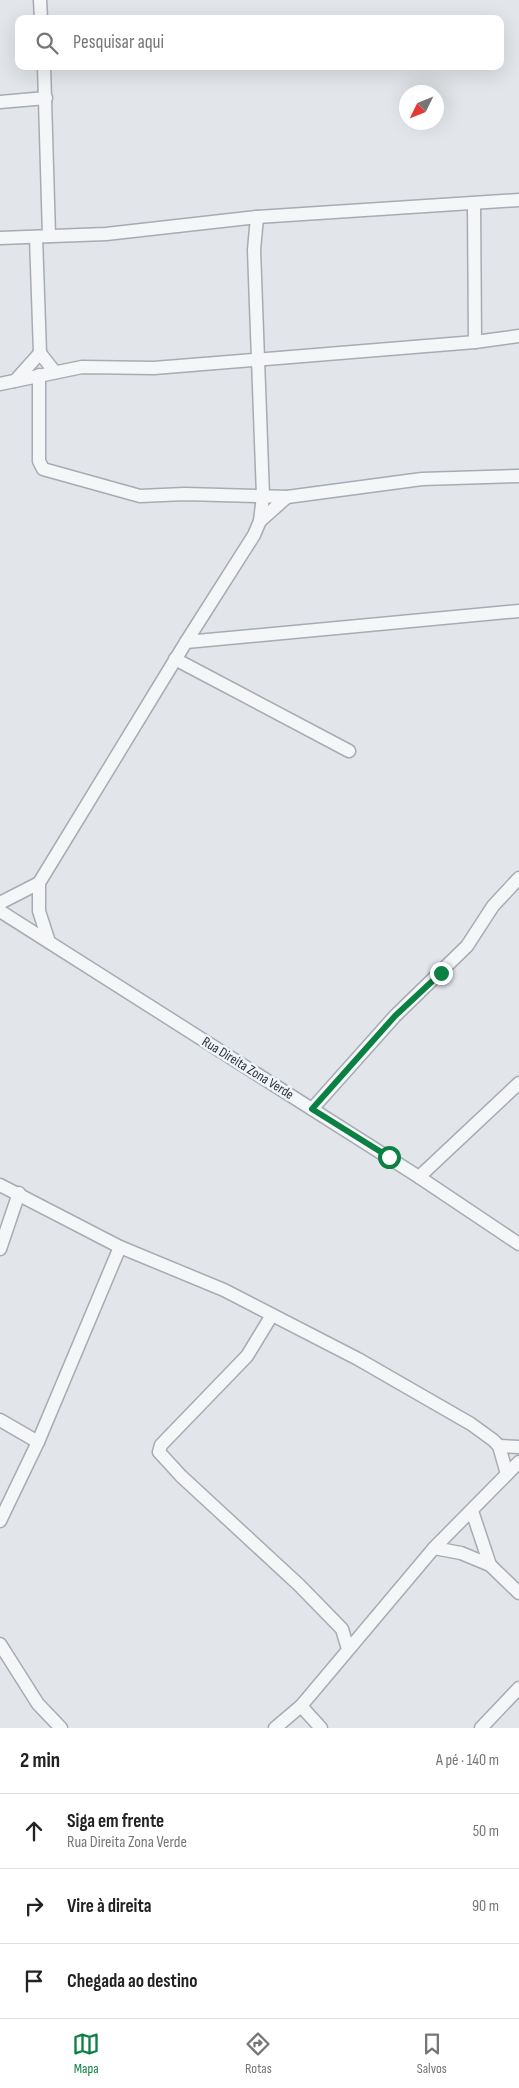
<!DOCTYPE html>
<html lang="pt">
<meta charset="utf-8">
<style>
:root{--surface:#fff;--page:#f2f2f2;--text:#222;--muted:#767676;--line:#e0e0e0;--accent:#0b8043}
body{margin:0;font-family:"Sofia Sans Condensed",sans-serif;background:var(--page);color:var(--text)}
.compass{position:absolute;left:399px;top:85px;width:45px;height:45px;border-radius:50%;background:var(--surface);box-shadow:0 5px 20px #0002;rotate:227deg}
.stop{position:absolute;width:15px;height:15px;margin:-11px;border:4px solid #0b8043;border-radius:50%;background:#fff}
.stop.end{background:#0b8043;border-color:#fff;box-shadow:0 1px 5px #0008}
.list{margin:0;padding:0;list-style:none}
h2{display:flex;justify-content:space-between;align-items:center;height:65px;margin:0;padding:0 20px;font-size:21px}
h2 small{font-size:16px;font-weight:400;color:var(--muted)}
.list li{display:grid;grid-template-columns:32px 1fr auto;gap:15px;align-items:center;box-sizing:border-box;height:75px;padding:0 20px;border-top:1px solid var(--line)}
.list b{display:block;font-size:19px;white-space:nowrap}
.list p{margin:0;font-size:16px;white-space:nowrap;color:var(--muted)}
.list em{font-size:16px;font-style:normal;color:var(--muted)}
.icon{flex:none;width:28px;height:28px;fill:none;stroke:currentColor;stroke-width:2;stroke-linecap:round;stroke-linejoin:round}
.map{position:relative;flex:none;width:519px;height:1728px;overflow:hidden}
.search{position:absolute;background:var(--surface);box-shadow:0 5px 20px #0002;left:15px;right:15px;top:15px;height:55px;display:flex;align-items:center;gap:12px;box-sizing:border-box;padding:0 18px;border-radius:10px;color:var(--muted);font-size:19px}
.sheet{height:290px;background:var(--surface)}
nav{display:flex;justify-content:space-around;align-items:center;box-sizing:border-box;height:70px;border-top:1px solid var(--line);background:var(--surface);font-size:14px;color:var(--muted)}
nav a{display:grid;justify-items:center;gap:2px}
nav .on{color:var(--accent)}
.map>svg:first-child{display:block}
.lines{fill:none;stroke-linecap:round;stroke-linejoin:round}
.minor-casing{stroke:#a7acb3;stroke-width:15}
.minor{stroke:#f4f6f8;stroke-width:12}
.route{stroke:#0b8043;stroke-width:6}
.labels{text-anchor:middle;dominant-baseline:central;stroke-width:5;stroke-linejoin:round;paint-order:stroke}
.street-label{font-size:14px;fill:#2b3440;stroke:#f1f4f7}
</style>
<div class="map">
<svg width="519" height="1728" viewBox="0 0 519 1728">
<rect width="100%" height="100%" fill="#e2e5e9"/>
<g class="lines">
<defs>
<g id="minor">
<polyline points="40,0 41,19"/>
<polyline points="44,66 49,236"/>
<polyline points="0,102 46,98"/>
<polyline points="474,205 475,342"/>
<polyline points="36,237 40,353 54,371"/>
<polyline points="0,238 106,234 257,217 519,200"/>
<polyline points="39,375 39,461 43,469 140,496 185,494 287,497 422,479 519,476"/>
<polyline points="15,381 40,353"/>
<polyline points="0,384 82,367 154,368 475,342 519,336"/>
<polyline points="260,521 287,497"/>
<polyline points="186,642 519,611"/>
<polyline points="175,659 349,751"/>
<polyline points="0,903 39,883"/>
<polyline points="0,911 419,1177 519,1244"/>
<polyline points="49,942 39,911 39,883 186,642 254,535 260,521 263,496 254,250 257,217"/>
<polyline points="312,1109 395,1016 467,946 493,906 519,878"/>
<polyline points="419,1177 519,1083"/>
<polyline points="0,1185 120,1247 224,1290 358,1359 471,1424 493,1440 499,1446 507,1474"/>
<polyline points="0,1249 19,1193"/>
<polyline points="272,1315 247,1356 161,1445 159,1452 181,1476 299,1585 342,1629 348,1649"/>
<polyline points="0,1420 38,1442"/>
<polyline points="499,1446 519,1447"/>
<polyline points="472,1511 490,1565"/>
<polyline points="0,1521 38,1442 120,1247"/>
<polyline points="434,1548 461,1553 490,1565 519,1593"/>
<polyline points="0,1644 38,1704 61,1728"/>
<polyline points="301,1706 321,1728"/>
<polyline points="275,1728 301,1706 434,1548 519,1462"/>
<polyline points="481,1728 519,1688"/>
</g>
</defs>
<!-- minor casing -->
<use href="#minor" class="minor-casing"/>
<!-- minor -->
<use href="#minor" class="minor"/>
</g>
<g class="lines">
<!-- route -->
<polyline class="route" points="389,1157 312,1109 395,1016 441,973"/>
</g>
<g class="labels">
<!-- street labels -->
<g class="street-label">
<text transform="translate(248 1068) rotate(32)">Rua Direita Zona Verde</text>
</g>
</g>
</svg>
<svg class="compass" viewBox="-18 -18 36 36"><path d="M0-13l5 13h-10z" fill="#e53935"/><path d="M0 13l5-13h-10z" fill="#767676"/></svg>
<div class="stop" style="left:389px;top:1157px"></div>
<div class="stop end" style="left:441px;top:973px"></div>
<div class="search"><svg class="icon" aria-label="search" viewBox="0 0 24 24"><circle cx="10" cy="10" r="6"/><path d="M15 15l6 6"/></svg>Pesquisar aqui</div>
</div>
<section class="sheet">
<h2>2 min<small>A pé · 140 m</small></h2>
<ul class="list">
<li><svg class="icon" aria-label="ahead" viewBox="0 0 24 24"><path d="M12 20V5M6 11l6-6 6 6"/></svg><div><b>Siga em frente</b><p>Rua Direita Zona Verde</p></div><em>50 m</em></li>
<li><svg class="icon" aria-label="right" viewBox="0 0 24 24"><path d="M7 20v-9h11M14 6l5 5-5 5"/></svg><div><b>Vire à direita</b></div><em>90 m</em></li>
<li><svg class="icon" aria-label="arrive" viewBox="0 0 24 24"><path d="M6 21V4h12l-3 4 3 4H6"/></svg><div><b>Chegada ao destino</b></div></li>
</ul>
</section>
<nav>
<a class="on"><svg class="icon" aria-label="map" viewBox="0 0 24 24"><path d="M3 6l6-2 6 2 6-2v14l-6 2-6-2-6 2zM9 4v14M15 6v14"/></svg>Mapa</a>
<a><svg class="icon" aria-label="directions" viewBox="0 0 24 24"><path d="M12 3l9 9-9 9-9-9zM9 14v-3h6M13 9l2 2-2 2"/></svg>Rotas</a>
<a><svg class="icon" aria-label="saved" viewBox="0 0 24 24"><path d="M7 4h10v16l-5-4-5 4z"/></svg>Salvos</a>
</nav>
